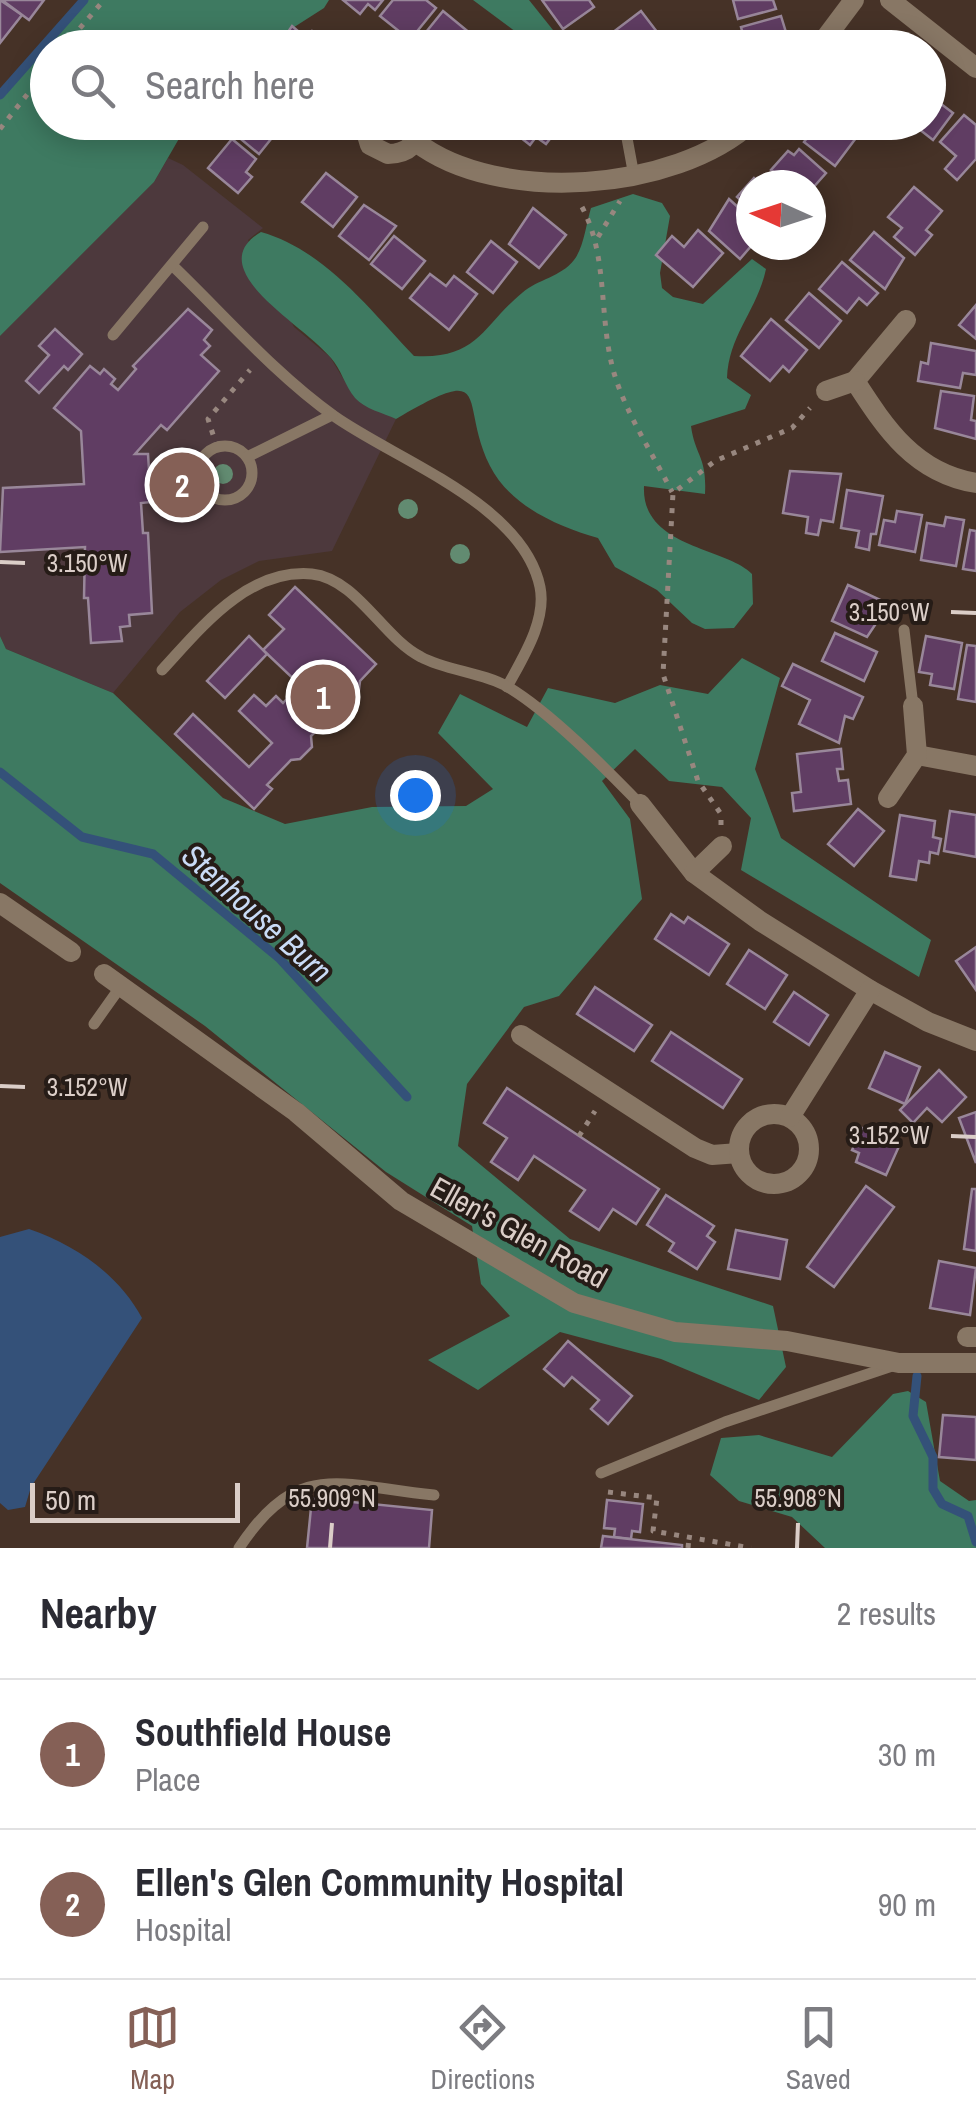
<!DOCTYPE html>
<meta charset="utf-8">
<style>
:root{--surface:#fff;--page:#f7f7f7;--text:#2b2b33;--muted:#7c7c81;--line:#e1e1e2;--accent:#856056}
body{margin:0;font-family:"Archivo Narrow",sans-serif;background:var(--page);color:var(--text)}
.compass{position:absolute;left:736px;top:170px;width:90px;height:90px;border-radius:50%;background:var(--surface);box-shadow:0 5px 25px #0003;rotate:273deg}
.scale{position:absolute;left:30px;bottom:25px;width:210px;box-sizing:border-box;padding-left:10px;border:5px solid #dbcec8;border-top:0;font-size:28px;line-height:35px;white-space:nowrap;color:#dbcec8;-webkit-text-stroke:8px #261c17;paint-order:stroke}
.you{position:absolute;left:415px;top:795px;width:35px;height:35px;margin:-25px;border:8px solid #fff;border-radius:50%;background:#1a73e8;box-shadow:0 0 0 15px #1a73e833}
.badge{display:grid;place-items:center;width:65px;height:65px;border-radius:50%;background:var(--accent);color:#fff;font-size:32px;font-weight:700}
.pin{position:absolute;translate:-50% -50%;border:5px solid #fff;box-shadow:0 2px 10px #0006}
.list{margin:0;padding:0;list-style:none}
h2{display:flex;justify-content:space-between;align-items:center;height:130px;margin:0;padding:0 40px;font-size:42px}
h2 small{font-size:32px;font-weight:400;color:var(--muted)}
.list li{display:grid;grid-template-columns:65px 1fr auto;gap:30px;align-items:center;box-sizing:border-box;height:150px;padding:0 40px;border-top:2px solid var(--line)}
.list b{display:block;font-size:38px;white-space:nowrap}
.list p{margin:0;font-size:32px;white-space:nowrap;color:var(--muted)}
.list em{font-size:32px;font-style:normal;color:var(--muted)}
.icon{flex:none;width:55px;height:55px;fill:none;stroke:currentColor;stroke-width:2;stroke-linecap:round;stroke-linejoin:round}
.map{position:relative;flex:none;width:976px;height:1548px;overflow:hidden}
.search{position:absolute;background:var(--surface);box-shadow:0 5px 25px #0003;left:30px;right:30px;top:30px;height:110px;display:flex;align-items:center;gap:25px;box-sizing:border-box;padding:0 35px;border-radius:55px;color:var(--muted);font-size:38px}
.sheet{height:430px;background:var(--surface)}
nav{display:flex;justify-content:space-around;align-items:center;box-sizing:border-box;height:140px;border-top:2px solid var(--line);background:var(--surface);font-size:28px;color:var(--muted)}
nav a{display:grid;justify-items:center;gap:5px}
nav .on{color:var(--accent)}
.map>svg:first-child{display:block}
.medical{fill:#4d393d}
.forest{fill:#3e7a61}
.water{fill:#345179}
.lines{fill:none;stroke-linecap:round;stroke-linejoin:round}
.stream{stroke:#345179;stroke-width:9}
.building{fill:#603d63;stroke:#99879a;stroke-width:2.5}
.path{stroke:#98877f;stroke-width:5;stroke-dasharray:5 8;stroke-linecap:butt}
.lane{stroke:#887765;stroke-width:11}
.street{stroke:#887765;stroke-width:20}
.tree{fill:#628b71}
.ticks{fill:none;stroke:#dbcec8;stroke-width:4}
.labels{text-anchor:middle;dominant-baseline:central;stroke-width:8;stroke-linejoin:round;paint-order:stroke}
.street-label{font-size:30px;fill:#dbcec8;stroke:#261c17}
.water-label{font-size:32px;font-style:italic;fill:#c9dbf6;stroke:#261c17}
.ticks-label{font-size:25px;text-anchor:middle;fill:#dbcec8;stroke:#261c17;stroke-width:8;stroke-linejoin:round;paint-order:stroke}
</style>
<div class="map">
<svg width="976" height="1548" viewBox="0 0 976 1548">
<rect width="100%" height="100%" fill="#463227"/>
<!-- medical -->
<polygon class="medical" points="168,158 183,165 263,228 248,240 294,327 330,357 355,398 396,419 332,551 259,561 221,580 180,612 113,693 6,649 0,636 0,336 154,182"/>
<!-- forest -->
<g class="forest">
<polygon points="84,0 329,0 324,8 263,47 48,48 48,122 188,123 154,182 0,336 0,91"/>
<polygon points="473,0 529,0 565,45 536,47"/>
<path d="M633,194L662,203L670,216L660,273L662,288L673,297L703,304L752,259L766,269C757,311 729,334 727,378L751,395L745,409L691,426C695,456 707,456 705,494L644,486C641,548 726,547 752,574L753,604L734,628L705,629L692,623L657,590L615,567L598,538C559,527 510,506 490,466C458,402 496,360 396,419C383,413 365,409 355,398C345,386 341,369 331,358C310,333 255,300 244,270C237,252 247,240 261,232C325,250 370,310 414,356C478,360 482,326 522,293C538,279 561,277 574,260C584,247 586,224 591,208Z"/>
<polygon points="0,636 6,649 113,693 223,798 285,824 372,807 466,806 493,789 438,733 460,694 527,727 548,688 615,703 660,685 708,694 742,658 780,678 755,769 781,838 931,940 919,977 741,870 751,818 722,787 669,781 635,749 602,781 630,819 642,899 559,996 524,1007 467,1084 458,1146 570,1239 773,1306 786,1367 759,1400 661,1359 560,1332 478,1390 428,1360 510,1316 481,1284 472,1226 386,1172 205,1026 0,883"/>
<polygon points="908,1391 926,1402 940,1481 969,1501 976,1500 976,1548 825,1548 792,1517 739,1501 710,1475 721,1438 759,1435 832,1457 893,1394"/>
</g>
<!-- water -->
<path class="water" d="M29,1229C76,1245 119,1275 142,1318L31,1487L25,1507L8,1510L0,1503V1237Z"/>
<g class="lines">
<!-- stream -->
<g class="stream">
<polyline points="0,95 84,0"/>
<polyline points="0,772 82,837 153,854 279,958 407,1097"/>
<polyline points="917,1376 913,1416 933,1457 933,1489 942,1504 968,1516 976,1542"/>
</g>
</g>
<!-- building -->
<g class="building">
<polygon points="0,0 22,15 0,43"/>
<polygon points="2,0 44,0 29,20"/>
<polygon points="343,0 383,0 375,10 368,4 360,14"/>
<polygon points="393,0 426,0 436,8 410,40 380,16"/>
<polygon points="542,0 589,0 594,7 563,29"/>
<polygon points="733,0 773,0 776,9 738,19"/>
<polygon points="443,11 471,34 461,48 414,47"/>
<polygon points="641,11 664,41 656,48 610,48 604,39"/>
<polygon points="781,16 788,39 777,42 778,48 747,48 741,27"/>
<polygon points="292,26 306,38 312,31 332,48 277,48"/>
<polygon points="928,94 953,113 933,140 910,122 928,122"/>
<polygon points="964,115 976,125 976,159 957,180 945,169 956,156 940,142"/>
<polygon points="235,122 281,122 283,124 259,154 230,130"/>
<polygon points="517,122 563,122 546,144 536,137 530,145 511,130"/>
<polygon points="819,122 844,122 859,134 835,166 804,142"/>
<polygon points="232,139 256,159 246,172 252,177 238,193 208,168"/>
<polygon points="799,149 826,173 811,190 811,185 788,185 771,170 788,151 794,155"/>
<polygon points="326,173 357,197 333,227 302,202"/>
<polygon points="770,173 783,185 751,185 751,209 737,197 754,178 761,184"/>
<polygon points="914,187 942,211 926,230 932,235 915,255 894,237 902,228 888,217"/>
<polygon points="729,199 751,219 752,245 740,259 709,231"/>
<polygon points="364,205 396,226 369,260 339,236"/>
<polygon points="533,208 566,235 539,268 509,244"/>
<polygon points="698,230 723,253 693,287 656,255 672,236 684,247"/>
<polygon points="874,232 904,258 885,289 850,260"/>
<polygon points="394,236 425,261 402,289 371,264"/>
<polygon points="491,241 517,262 493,293 467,272"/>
<polygon points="842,262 878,293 867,305 859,298 847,313 819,289"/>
<polygon points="430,274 446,286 454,276 477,294 449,330 410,298"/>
<polygon points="809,293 841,321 819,348 786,320"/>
<polygon points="976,305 976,339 959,325"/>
<polygon points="188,309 212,330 204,340 210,346 201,355 219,371 167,430 161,425 135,454 148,454 151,502 141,503 143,533 148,533 152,613 129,615 130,626 120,627 122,641 91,643 88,598 84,598 85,547 0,552 3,488 84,484 81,431 54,408 90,366 100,374 104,369 115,379 111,384 118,390 136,369 133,366"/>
<polygon points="771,319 807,350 789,372 783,366 770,381 741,356"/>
<polygon points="55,329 82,354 68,370 64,366 39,393 26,381 49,355 39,346"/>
<polygon points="931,343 976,351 976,375 963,373 960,388 918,381 921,362 928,364"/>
<polygon points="941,391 974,396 971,420 976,421 976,439 935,428"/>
<polygon points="790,471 841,474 833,522 821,520 818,535 806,533 808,517 783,513"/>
<polygon points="847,490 883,496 876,534 871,534 869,550 856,547 859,531 841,528"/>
<polygon points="897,511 922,515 915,552 879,545 884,520 895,522"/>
<polygon points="946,517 964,520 956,566 921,560 927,523 944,526"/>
<polygon points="970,530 976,531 976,571 963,569"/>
<polygon points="848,585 889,604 867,637 832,621"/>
<polygon points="295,587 376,664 360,681 357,707 346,719 330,717 311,736 312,747 300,759 291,760 267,785 272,789 254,809 175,734 193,714 249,767 272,743 239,711 254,695 266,706 276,696 283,703 300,685 263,650 284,629 269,615"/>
<polygon points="835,633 877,652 864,681 822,661"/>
<polygon points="249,636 267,654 225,698 207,681"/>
<polygon points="926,636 962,643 954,689 930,685 932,674 919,672"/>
<polygon points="967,645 976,646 976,702 958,699"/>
<polygon points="793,664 863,697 853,719 845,716 839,743 799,724 810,700 782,686"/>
<polygon points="841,749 843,769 837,769 839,781 848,780 851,804 794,811 792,793 801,792 797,754"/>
<polygon points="858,809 884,831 854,866 828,844"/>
<polygon points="950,811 976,815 976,857 944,851"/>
<polygon points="900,815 935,821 933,837 941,839 938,854 930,852 929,863 919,861 916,880 890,876"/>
<polygon points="671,914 684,923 688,917 729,944 709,975 655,939"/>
<polygon points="976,947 976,990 956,961"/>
<polygon points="749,950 787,975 765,1009 727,984"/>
<polygon points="595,987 652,1025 634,1051 577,1014"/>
<polygon points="794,992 828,1015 809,1045 774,1022"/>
<polygon points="671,1032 742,1079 723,1108 652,1061"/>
<polygon points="885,1052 920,1067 905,1104 869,1088"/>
<polygon points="939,1070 966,1097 942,1122 927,1108 913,1123 900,1110"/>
<polygon points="507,1088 659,1189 636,1224 613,1209 599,1230 570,1211 585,1190 534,1156 518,1180 491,1162 507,1138 484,1123"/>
<polygon points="976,1112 976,1163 959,1118"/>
<polygon points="862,1128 900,1144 886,1175 856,1162 859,1153 852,1150"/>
<polygon points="866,1186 894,1207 834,1287 807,1267"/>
<polygon points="972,1189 976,1189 976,1251 964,1249"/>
<polygon points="666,1195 714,1226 707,1236 715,1242 697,1269 669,1251 674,1243 647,1225"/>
<polygon points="736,1230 787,1240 780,1279 728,1269"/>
<polygon points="939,1261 976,1268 970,1315 930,1308"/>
<polygon points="568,1341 632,1396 608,1424 591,1409 599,1400 572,1377 564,1386 544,1369"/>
<polygon points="943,1415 976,1417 976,1460 939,1457"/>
<polygon points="312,1498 432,1510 429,1548 307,1548"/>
<polygon points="607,1500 643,1504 640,1532 632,1531 631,1539 614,1537 615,1529 604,1528"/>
<polygon points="603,1536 682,1545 682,1548 601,1548"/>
</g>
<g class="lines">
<!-- path -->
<g class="path">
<polyline points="63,48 104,0"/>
<polyline points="0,129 48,68"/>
<path d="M582,207C609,258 598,317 614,373C626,414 653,454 672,492"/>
<polyline points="598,237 620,201"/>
<polyline points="217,447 208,419 250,370"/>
<polyline points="721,825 721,814 698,781 663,674 673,493 715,461 792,428 810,408"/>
<polyline points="579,1136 595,1111"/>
<polyline points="608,1492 657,1498 653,1531 751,1548"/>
<polyline points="688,1548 689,1537"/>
</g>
<!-- lane -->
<g class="lane">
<polyline points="624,122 634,176"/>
<path d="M172,265C224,315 275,374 334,416C396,460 523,504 540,587C547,621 522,659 507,687"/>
<polyline points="113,335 203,227"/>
<circle cx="225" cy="473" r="27"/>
<polyline points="247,457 332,415"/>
<polyline points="904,630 913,706"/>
<path d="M162,670C200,629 247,568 312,574C357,579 383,638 421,657C447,671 482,672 508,687C550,712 605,768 640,804"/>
<polyline points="94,1024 121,986"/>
<polyline points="601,1473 725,1422 895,1365"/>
<path d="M239,1548C299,1458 340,1486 434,1495"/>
</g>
<!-- street -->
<g class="street">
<polyline points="890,0 976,68"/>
<polyline points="818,48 854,0"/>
<path d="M363,122L370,145L388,154C408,154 420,143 421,122"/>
<path d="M416,142C498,205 675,192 752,122"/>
<path d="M906,320L855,381C886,429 915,473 976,483"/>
<polyline points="826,391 855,381"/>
<polyline points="917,755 976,766"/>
<polyline points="888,798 917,755 913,706"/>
<polyline points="640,804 694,873 760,921 870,990 928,1022 976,1041"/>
<polyline points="694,873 722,846"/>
<polyline points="0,903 71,952"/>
<polyline points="104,974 296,1112 401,1201 574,1303 675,1332 787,1341 899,1363 976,1363"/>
<polyline points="521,1035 695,1148 712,1155 739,1153"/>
<circle cx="774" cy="1149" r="35"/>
<polyline points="790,1117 870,990"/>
<polyline points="967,1337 976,1337"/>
</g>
</g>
<!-- trees -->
<g class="tree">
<circle cx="223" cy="474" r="10"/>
<circle cx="408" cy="509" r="10"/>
<circle cx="460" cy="554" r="10"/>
<circle cx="116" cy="1086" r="10"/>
</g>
<!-- ticks -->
<path class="ticks" d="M0,562L25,563M951,612L976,613M0,1086L25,1087M951,1136L976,1137M330,1548L332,1523M797,1548L798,1523"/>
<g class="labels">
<!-- street labels -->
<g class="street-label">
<text transform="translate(519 1232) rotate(29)">Ellen's Glen Road</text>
</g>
<!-- water labels -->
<g class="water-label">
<text transform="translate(257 913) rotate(42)">Stenhouse Burn</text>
</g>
</g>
<g class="ticks-label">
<text x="87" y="572">3.150°W</text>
<text x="889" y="621">3.150°W</text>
<text x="87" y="1096">3.152°W</text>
<text x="889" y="1144">3.152°W</text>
<text x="332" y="1507">55.909°N</text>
<text x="798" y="1507">55.908°N</text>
</g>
</svg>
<svg class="compass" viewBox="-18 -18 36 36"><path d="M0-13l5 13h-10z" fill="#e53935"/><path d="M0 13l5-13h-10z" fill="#7c7c81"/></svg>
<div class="scale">50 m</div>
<div class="you"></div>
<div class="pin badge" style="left:323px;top:697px">1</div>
<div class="pin badge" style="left:182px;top:485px">2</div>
<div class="search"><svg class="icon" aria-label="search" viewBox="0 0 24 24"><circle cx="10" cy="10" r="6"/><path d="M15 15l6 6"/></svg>Search here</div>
</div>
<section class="sheet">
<h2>Nearby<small>2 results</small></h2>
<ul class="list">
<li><span class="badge">1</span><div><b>Southfield House</b><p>Place</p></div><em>30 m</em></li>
<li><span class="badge">2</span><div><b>Ellen's Glen Community Hospital</b><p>Hospital</p></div><em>90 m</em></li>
</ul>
</section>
<nav>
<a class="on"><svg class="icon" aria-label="map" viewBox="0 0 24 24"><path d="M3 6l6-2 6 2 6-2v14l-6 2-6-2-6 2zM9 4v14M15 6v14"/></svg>Map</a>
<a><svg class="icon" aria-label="directions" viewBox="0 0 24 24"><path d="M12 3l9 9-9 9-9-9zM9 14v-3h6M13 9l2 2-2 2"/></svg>Directions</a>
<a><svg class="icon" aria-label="saved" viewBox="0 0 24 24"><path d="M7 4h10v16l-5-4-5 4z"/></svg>Saved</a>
</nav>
